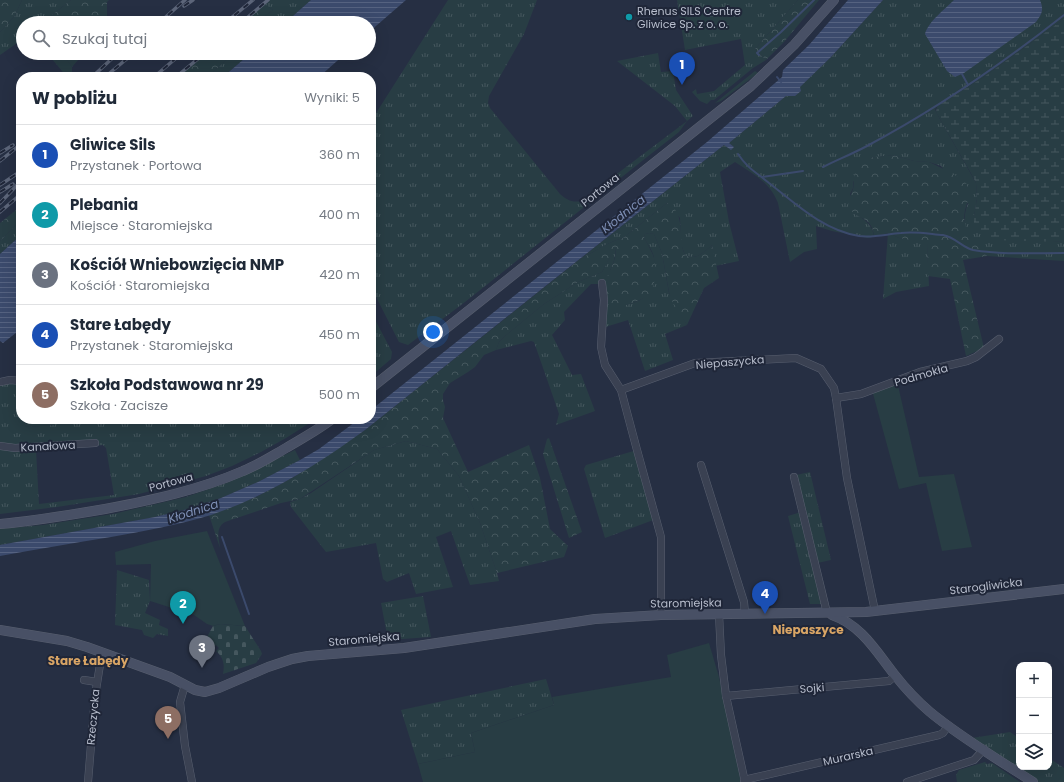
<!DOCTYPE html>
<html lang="pl">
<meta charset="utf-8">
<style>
:root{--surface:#fff;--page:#f6f6f7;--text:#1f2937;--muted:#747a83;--line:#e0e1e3;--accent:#0b8043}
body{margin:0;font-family:Poppins,sans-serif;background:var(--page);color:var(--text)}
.controls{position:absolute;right:12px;bottom:12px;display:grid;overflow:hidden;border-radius:8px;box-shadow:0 4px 16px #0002}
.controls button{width:36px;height:36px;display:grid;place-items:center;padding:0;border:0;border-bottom:1px solid var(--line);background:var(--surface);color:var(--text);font:20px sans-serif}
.you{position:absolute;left:433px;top:332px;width:14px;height:14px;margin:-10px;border:3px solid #fff;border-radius:50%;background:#1a73e8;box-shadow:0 0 0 6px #1a73e833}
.badge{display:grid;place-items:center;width:26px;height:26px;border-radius:50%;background:var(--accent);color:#fff;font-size:13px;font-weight:700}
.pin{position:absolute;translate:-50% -33px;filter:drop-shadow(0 1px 2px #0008)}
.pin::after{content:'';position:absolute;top:21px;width:14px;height:12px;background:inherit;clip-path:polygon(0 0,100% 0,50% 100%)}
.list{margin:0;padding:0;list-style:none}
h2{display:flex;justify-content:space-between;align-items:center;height:52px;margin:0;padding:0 16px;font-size:17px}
h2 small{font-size:13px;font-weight:400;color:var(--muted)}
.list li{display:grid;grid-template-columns:26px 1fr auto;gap:12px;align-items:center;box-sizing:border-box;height:60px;padding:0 16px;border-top:1px solid var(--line)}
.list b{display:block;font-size:15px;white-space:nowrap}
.list p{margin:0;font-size:13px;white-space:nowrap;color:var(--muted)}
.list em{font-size:13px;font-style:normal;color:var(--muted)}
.icon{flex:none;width:22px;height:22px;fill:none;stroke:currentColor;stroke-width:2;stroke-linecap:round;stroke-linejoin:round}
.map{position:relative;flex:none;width:1064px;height:782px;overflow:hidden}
.search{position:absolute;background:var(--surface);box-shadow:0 4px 16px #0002;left:16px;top:16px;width:360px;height:44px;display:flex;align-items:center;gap:10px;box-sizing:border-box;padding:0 14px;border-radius:22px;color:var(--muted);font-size:15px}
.panel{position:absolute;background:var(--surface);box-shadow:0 4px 16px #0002;left:16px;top:72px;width:360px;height:352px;border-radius:16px}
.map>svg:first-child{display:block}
.grass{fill:url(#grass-tufts);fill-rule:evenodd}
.forest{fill:url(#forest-crowns)}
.wetland{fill:url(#wetland-marsh)}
.cemetery{fill:url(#cemetery-stones)}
.garden{fill:#283d44}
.water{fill:url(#water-rules)}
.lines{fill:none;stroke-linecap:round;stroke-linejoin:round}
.stream{stroke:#3b4a6c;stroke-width:2}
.street-casing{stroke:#585f6f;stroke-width:8}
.secondary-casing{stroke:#585f6f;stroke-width:10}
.street{stroke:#3a4152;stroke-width:7}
.secondary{stroke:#485065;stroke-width:9}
.rail-casing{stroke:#5c6579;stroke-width:3.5}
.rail{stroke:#1f2638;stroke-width:2;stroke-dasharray:6;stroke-linecap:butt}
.culture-dot{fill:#0f9aa8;stroke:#1f2638;stroke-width:1.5}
.labels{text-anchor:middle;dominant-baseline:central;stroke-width:4;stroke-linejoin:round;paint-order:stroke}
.poi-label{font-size:11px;fill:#b7bdcc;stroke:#1f2638;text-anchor:start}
.street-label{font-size:11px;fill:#b7bdcc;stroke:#1f2638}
.water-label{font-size:12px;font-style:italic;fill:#7d8eb4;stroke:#1f2638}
.neighbourhood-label{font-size:12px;font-weight:bold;fill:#d9a565;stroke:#1f2638}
</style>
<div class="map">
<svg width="1064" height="782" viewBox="0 0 1064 782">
<defs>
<pattern id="grass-tufts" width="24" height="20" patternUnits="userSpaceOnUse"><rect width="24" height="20" fill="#283d44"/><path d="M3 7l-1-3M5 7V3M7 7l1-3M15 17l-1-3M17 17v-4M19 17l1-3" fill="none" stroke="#45575e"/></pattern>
<pattern id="forest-crowns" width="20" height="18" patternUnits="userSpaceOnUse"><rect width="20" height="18" fill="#283d44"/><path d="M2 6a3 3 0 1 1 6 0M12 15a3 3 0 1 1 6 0" fill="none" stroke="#45575e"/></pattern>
<pattern id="wetland-marsh" width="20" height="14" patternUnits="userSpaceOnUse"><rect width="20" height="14" fill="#283d44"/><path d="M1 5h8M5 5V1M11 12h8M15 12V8" fill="none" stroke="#45575e"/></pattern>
<pattern id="cemetery-stones" width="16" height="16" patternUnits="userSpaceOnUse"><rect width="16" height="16" fill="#283d44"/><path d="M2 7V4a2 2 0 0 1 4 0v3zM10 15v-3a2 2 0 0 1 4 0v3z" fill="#45575e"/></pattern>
<pattern id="water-rules" width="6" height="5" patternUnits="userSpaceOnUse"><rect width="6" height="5" fill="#3b4a6c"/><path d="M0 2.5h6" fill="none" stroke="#556280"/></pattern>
</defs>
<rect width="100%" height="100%" fill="#262f43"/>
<!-- grass -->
<g class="grass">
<polygon points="22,0 71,0 42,23 23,23 23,39 0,55 0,32 14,17"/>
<polygon points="266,0 311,0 285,23 256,23 273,10 263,3"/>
<path d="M448,0H537L524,34L489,96L488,103L490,108L560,194C567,200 572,203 581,201L687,121L675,106L617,61L658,53L661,72L673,71L676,90L693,116L687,121L679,132L647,157L465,302L408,345L399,342L371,287V121Z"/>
<polygon points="677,0 798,0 755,49 766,60 753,68 714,100 711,100 707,104 700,101 692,92 696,89 697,94 714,91 745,65 741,39 685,50"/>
<path d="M883,0H1064V19L984,77L937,106L935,109L936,112L976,183L977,198L974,217V224L1057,242H1064V261L987,256C981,250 972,244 968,238C963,230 964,211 968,204L941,166L929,162L914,161L893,155L871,158L853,182V188L850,194L854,213C864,219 872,224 874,236L889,233L899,238L927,242L929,286L896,292L883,299L888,233L868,238L832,231L816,226L817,249L804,252L790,262L778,203C769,181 754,175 735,162L720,172L729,222L739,261L715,266L712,245C704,252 696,261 685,255L681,244L680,218L667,203L623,238C608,242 594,252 580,259L724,145L731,149L734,147L729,143L786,96L791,95L830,58Z"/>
<polygon points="47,53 62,53 72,67 72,77 67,77"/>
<polygon points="231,53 251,53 223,77 208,77 229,57"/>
<polygon points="755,71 758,73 721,101 715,103"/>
<polygon points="21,220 21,235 0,254 0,241"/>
<path d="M649,233L654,234L662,253L669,293L687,325L665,334L673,360L645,371L628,320L599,329L601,300L599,284H591L564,312L565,320L552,335L572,375L581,374L595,411L556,425L559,414L557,408L534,342L531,341L496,350L499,342L505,336L544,304L578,282L602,272L615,247C616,255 614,263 610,270L623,305C644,302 653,294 654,273C654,266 655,260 653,254C651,248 646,243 644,237L645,234Z"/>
<polygon points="371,312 392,352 391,359 371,376"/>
<path d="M21,383V419H25L26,427L54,425V419H56V423L80,421V419H316L286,438L261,452L232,466L206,476L139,494L57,507L0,514V384ZM103,445L106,448L114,495L39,504L36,450Z"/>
<polygon points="406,441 437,449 459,476 480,523 497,573 499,581 470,585 451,531 436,537 453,587 416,594 409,573 387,582 383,579 376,543 326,552 291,507 290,502 300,499 311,493 374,450"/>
<polygon points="295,450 300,460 258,482 221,498 188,509 155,517 0,545 0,529 43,525 113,514 186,497 229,482"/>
<polygon points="637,450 656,519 605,538 584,469 586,465"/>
<polygon points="810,472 831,560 817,563 796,475"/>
<polygon points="801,512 823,604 810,604 788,516"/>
<polygon points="117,570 149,580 150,601 145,613 160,620 159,625 168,629 168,636 157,634 153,638 144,635 142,630 115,625"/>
<polygon points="423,596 431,637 388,640 381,603"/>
<polygon points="546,679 554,705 471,733 475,752 418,764 401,710"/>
<polygon points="1010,732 1019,738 1019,767 1049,767 1049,758 1064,768 1064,782 1039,782 972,738"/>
<polygon points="985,762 987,764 992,763 1020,782 957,782 956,775 959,770"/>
</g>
<!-- forest -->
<g class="forest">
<polygon points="0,0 22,0 14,17 0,32"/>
<polygon points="71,0 109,0 107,2 107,23 42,23"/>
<polygon points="798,0 819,0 784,42 766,60 755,49"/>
<polygon points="263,3 273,10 256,23 239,23"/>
<polygon points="62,53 84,53 72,67"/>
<polygon points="204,53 231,53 229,57 208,77 176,77"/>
<path d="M893,155L914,161L929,162L952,173L966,183L969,190V197L965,210L964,218L968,237L987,256L963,260L984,348L966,356L950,279L928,276L927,243L899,238L889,233L874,236C872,215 855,220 849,207C847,201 851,195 853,189C854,186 853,181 854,177C860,154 874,158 893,155Z"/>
<path d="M667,203C687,213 677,238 685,255C696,261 704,252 712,245L719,278L704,288L687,325L672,301L669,292L662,253L654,234L649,233L645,234L644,237C646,242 649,246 651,251C655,257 656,267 655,275C655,281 653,290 648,295C642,301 611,313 607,301C598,277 619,266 615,248L602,272L578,282L544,304L505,336L499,342L496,350L484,355L475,367L468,372L450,383L443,394V400L445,407L443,418L468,472L529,445L540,478L550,529L568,546L564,557L497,573L480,523L459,476L437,449L406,441L374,450L300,499L281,503L225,522C215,528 219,538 220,548L209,515L256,497L294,477L365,430L580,259C594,252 608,242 623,238Z"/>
<polygon points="21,206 21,220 0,241 0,223"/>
<polygon points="549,438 582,532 569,538 543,454 547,439"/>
</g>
<!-- wetland -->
<polygon class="wetland" points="1064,19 1064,242 989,240 979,233 974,224 974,217 977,198 976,183 973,177 936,112 937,106 984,77"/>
<!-- cemetery -->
<path class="cemetery" d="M220,624L245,626L261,651L262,654L256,663L223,674C225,664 223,657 216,651L219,648L216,645L213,648L203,644L213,626Z"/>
<!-- garden -->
<g class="garden">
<polygon points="897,381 919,477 954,474 972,547 942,551 926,483 899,489 872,390"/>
<polygon points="25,419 54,419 54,425 26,427"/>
<polygon points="207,531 245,626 220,624 213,626 207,624 194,615 150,601 151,564 116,565 115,552 155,541"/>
<polygon points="709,643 719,677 741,782 423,782 418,764 475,752 471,733 554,705 552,697 671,677 667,655"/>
</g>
<!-- water -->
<g class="water">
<polygon points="311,0 406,0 369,32 369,23 285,23"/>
<path d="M848,0H883L830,58L800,87L801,91L795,96H786L729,143L734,147L731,150L724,145L548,284L365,430C317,465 267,496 211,515C179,525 144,531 111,537C74,543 37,549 0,556V545L155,517L188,509L221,498L258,482L300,460L319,449L359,419H371V410L707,142L782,77L783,70L809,45Z"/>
<path d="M954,0H1040C1044,10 1042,14 1036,22L964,73L955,77L947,71L925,34C928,22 945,9 954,0Z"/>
<polygon points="251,53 346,53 319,77 223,77"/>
<polygon points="21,235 21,329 3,343 0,341 0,254"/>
</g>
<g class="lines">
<!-- stream -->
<g class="stream">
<polyline points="759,55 757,53 781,32 814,0"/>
<polyline points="962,74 968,85"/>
<polyline points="777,77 781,82"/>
<path d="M738,154C748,169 756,172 769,183C796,204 823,230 859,236C873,238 887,234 901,233C915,231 930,234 943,235C955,237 963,248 973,250C1003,255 1034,253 1064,253"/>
<path d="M823,167C837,160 852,154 867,146C937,109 1002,64 1064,15"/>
<polyline points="762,177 803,171"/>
<polyline points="222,537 249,614"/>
</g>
<defs>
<g id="street">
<polyline points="602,283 604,300 601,347 605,365 621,390 637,450 661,537 661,615"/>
<polyline points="0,382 10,380 21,381"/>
<polyline points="621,390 695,363 796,358 821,369 834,388 836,398 847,478 875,611"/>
<polyline points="836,398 861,394 920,372 967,361 976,357 999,339"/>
<polyline points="0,446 15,448 95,443"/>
<polyline points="701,465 744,602 745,614"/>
<polyline points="794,477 827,613"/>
<polyline points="719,614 721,655 726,696 745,782"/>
<polyline points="84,680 97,682"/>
<polyline points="185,685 180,702 185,746 192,782"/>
<polyline points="726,696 889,681 895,676"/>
<polyline points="744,780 939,735 943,733 948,726"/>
<polyline points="88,782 95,696 102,652"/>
<polyline points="907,782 974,760 984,749"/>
</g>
<g id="secondary">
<polyline points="371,388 751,86 794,45 834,0"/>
<path d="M0,524C35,521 70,515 105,509C152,500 199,490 243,471C258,465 272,456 286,448C301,439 318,430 332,419"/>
<path d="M832,615C861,625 876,651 894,674C905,688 917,701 930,712C960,737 999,760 1033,782"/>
<polyline points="0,630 67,641 87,647 170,677 195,690 205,692 219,688 268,667 292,659 308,656 404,648 595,619 661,615 866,612 1064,589"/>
</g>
</defs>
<!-- street casing -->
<use href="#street" class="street-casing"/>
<!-- secondary casing -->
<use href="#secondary" class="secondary-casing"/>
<!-- street -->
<use href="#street" class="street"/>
<!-- secondary -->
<use href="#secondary" class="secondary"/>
<defs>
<g id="rail">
<polyline points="184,6 193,0"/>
<polyline points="159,23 185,0"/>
<polyline points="225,23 253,0"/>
<polyline points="241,23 268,0"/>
<polyline points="92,77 118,53"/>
<polyline points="105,77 129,57"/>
<polyline points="154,77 182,53"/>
<polyline points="176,77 205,53"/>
<polyline points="0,153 13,145"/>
<polyline points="0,161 21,144"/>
<polyline points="0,185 21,171"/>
<polyline points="0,192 13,184"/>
<polyline points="0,203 21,181"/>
<polyline points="0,212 21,194"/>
</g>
</defs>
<!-- rail casing -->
<use href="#rail" class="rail-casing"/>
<!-- rail -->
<use href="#rail" class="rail"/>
</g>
<!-- markers -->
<circle class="culture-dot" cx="629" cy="17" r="4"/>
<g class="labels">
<!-- poi labels -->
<g class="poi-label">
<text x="637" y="11">Rhenus SILS Centre<tspan x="637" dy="13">Gliwice Sp. z o. o.</tspan></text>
</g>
<!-- street labels -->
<g class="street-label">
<text transform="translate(600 190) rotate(-39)">Portowa</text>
<text transform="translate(730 362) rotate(-5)">Niepaszycka</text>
<text transform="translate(921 375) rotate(-16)">Podmokła</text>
<text transform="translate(48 446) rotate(-3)">Kanałowa</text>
<text transform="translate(171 482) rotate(-15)">Portowa</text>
<text transform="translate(986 586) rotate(-7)">Starogliwicka</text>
<text transform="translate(686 603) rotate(-1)">Staromiejska</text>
<text transform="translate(364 639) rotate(-5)">Staromiejska</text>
<text transform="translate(812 688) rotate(-5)">Sojki</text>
<text transform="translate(93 717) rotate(-85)">Rzeczycka</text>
<text transform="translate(848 756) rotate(-13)">Murarska</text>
</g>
<!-- water labels -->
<g class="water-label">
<text transform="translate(623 214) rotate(-39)">Kłodnica</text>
<text transform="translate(193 511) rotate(-18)">Kłodnica</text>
</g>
<!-- neighbourhood labels -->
<g class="neighbourhood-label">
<text x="808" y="629">Niepaszyce</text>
<text x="88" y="660">Stare Łabędy</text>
</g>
</g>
</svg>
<div class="controls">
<button>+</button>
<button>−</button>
<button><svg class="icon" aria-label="layers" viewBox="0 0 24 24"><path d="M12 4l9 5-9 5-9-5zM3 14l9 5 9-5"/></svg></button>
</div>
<div class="you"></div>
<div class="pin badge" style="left:682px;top:85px;background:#1a4fb4">1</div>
<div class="pin badge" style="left:183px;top:624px;background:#0f9aa8">2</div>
<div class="pin badge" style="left:202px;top:668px;background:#6b7280">3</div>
<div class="pin badge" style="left:765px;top:614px;background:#1a4fb4">4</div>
<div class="pin badge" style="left:168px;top:739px;background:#8d6e63">5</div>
<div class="search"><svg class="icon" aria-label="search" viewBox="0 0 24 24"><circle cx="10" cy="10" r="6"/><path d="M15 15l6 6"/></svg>Szukaj tutaj</div>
<section class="panel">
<h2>W pobliżu<small>Wyniki: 5</small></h2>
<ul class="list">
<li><span class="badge" style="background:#1a4fb4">1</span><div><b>Gliwice Sils</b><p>Przystanek · Portowa</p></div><em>360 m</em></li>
<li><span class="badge" style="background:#0f9aa8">2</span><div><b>Plebania</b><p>Miejsce · Staromiejska</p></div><em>400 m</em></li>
<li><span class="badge" style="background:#6b7280">3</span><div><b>Kościół Wniebowzięcia NMP</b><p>Kościół · Staromiejska</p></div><em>420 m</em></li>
<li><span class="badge" style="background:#1a4fb4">4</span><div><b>Stare Łabędy</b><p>Przystanek · Staromiejska</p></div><em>450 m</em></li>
<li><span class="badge" style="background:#8d6e63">5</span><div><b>Szkoła Podstawowa nr 29</b><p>Szkoła · Zacisze</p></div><em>500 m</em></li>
</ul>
</section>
</div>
